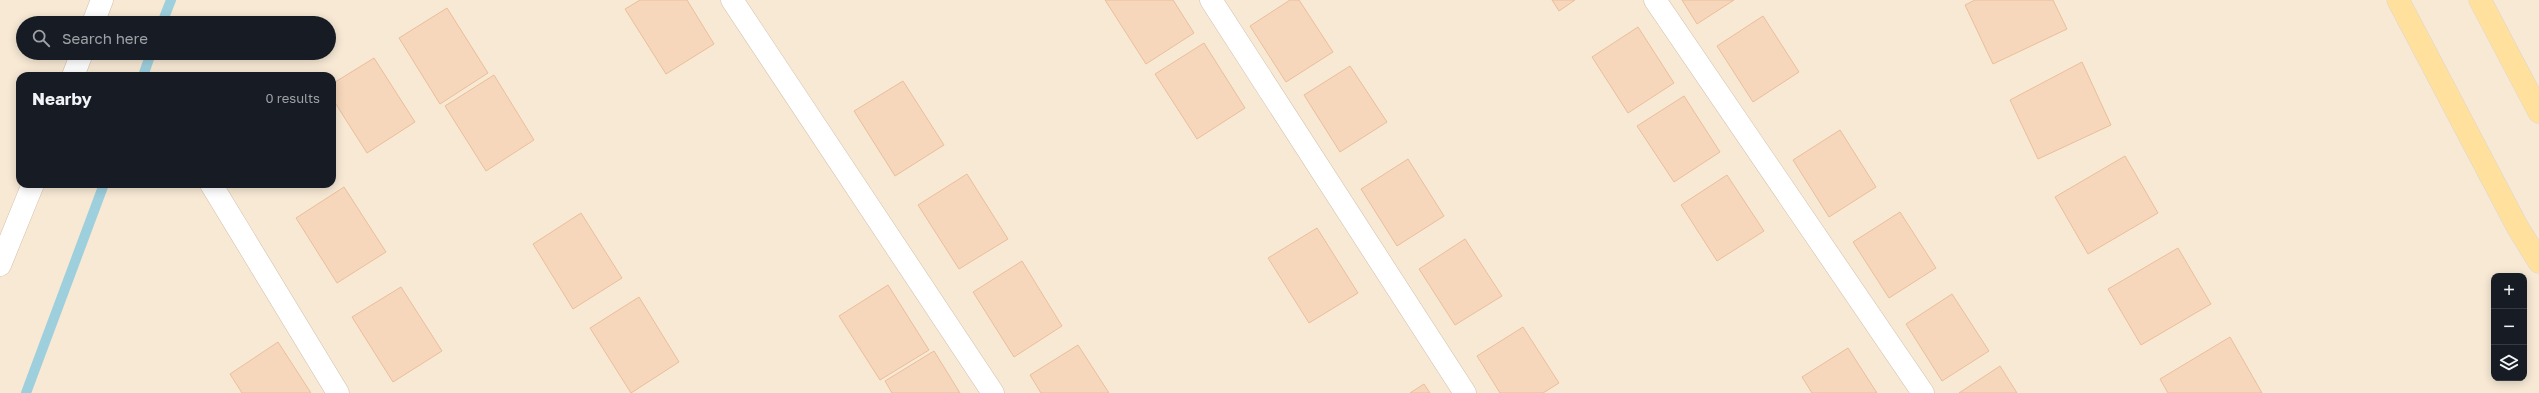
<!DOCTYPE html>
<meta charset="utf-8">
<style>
:root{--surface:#171b24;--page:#20242c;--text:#f1f3f6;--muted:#9ea1a6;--line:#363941}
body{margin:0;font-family:"Golos Text",sans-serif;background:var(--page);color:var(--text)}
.controls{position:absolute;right:12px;bottom:12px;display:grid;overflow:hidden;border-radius:8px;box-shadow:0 2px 10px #0003}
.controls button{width:36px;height:36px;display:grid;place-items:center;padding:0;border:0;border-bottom:1px solid var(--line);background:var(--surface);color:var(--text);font:20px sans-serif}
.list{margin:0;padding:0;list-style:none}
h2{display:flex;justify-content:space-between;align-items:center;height:52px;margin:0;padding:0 16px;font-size:17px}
h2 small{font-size:13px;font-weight:400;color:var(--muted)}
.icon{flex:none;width:22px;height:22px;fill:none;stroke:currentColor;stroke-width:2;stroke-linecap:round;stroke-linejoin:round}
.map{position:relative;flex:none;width:2539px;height:393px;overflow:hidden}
.search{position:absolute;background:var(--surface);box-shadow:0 2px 10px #0003;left:16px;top:16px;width:320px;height:44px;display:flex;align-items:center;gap:10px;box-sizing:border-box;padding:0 14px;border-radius:22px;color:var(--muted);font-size:15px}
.panel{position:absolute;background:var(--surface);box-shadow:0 2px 10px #0003;left:16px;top:72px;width:320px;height:116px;border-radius:12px}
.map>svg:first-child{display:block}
.residential{fill:#f7e9d4;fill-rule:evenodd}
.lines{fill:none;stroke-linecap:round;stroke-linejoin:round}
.stream{stroke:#9ecfdd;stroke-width:10}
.building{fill:#f6d7bb;stroke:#ebbe9a}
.street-casing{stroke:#d2bfaa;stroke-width:23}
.primary-casing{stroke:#ddd5cf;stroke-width:23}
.street{stroke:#fff;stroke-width:22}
.primary{stroke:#ffe19d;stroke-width:22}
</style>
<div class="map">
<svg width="2539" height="393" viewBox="0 0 2539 393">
<rect width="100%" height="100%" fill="#fef7e7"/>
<!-- residential -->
<path class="residential" d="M0,0H2539V393H0ZM23,23H329V53H23ZM20,76H332V184H20ZM2494,276H2524V378H2494Z"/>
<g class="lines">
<!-- stream -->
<g class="stream">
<polyline points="162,23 171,0"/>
<polyline points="143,76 151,53"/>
<polyline points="26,393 104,184"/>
</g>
</g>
<!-- building -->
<g class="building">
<polygon points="640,0 687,0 714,44 666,74 625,9"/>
<polygon points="1105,0 1173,0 1194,33 1146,64"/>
<polygon points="1290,0 1299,0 1333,52 1286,82 1250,26"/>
<polygon points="1552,0 1575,0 1559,11"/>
<polygon points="1682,0 1734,0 1697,24"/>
<polygon points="1975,0 2053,0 2067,29 1993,64 1965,5"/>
<polygon points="447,8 488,73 440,104 399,38"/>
<polygon points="1763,16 1799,72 1753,102 1717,46"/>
<polygon points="1638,27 1674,83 1628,113 1592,57"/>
<polygon points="1204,43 1245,108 1197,139 1155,74"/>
<polygon points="374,58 415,122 367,153 332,98 332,84"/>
<polygon points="2082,62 2111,125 2038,159 2010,100"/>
<polygon points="1350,66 1387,122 1340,152 1304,95"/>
<polygon points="494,75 534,140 486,171 445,106"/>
<polygon points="903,81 944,145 895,176 854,111"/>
<polygon points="1684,96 1720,152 1674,182 1637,126"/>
<polygon points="1840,130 1876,187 1829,217 1793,160"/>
<polygon points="2125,156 2158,213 2088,254 2055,197"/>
<polygon points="1408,159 1444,216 1397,246 1361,189"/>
<polygon points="967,174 1008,239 959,269 918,205"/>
<polygon points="1727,175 1764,231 1717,261 1681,205"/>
<polygon points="344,187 386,252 337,283 296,218"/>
<polygon points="1900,212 1936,268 1889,298 1853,242"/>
<polygon points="581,213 622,278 573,309 533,244"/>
<polygon points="1317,228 1358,293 1309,323 1268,258"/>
<polygon points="1465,239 1502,296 1455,325 1419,269"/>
<polygon points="2178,248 2211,304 2141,345 2108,289"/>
<polygon points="1022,261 1062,326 1014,357 973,292"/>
<polygon points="888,285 929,350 880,380 839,316"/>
<polygon points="401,287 442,351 393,382 352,317"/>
<polygon points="1952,294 1989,351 1942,381 1906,324"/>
<polygon points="639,297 679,362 631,393 590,328"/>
<polygon points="1523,327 1559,383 1543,393 1500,393 1477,356"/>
<polygon points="2230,337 2262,393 2168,393 2160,379"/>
<polygon points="278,342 311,393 242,393 230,374"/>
<polygon points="1078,345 1109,393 1041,393 1030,375"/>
<polygon points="1848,348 1877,393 1812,393 1802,377"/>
<polygon points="934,351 960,393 892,393 885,381"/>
<polygon points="2000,366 2017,393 1959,393"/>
<polygon points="1424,384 1430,393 1410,393"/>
</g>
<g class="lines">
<defs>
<g id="street">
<polyline points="732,0 993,393"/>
<polyline points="1211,0 1465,393"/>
<polyline points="1655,0 1923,393"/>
<polyline points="93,23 102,0"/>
<polyline points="73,76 82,53"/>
<polyline points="211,184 338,393"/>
<polyline points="0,265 33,184"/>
</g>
<g id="primary">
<polyline points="2398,0 2518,228 2539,262"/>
<polyline points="2480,0 2539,112"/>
</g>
</defs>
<!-- street casing -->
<use href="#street" class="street-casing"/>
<!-- primary casing -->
<use href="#primary" class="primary-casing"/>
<!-- street -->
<use href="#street" class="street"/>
<!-- primary -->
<use href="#primary" class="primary"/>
</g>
</svg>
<div class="controls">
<button>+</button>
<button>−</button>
<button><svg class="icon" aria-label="layers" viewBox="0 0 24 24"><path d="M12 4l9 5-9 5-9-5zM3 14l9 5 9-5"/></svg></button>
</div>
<div class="search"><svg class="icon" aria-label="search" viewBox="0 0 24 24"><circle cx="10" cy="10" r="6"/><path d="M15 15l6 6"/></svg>Search here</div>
<section class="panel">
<h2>Nearby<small>0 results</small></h2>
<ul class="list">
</ul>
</section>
</div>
